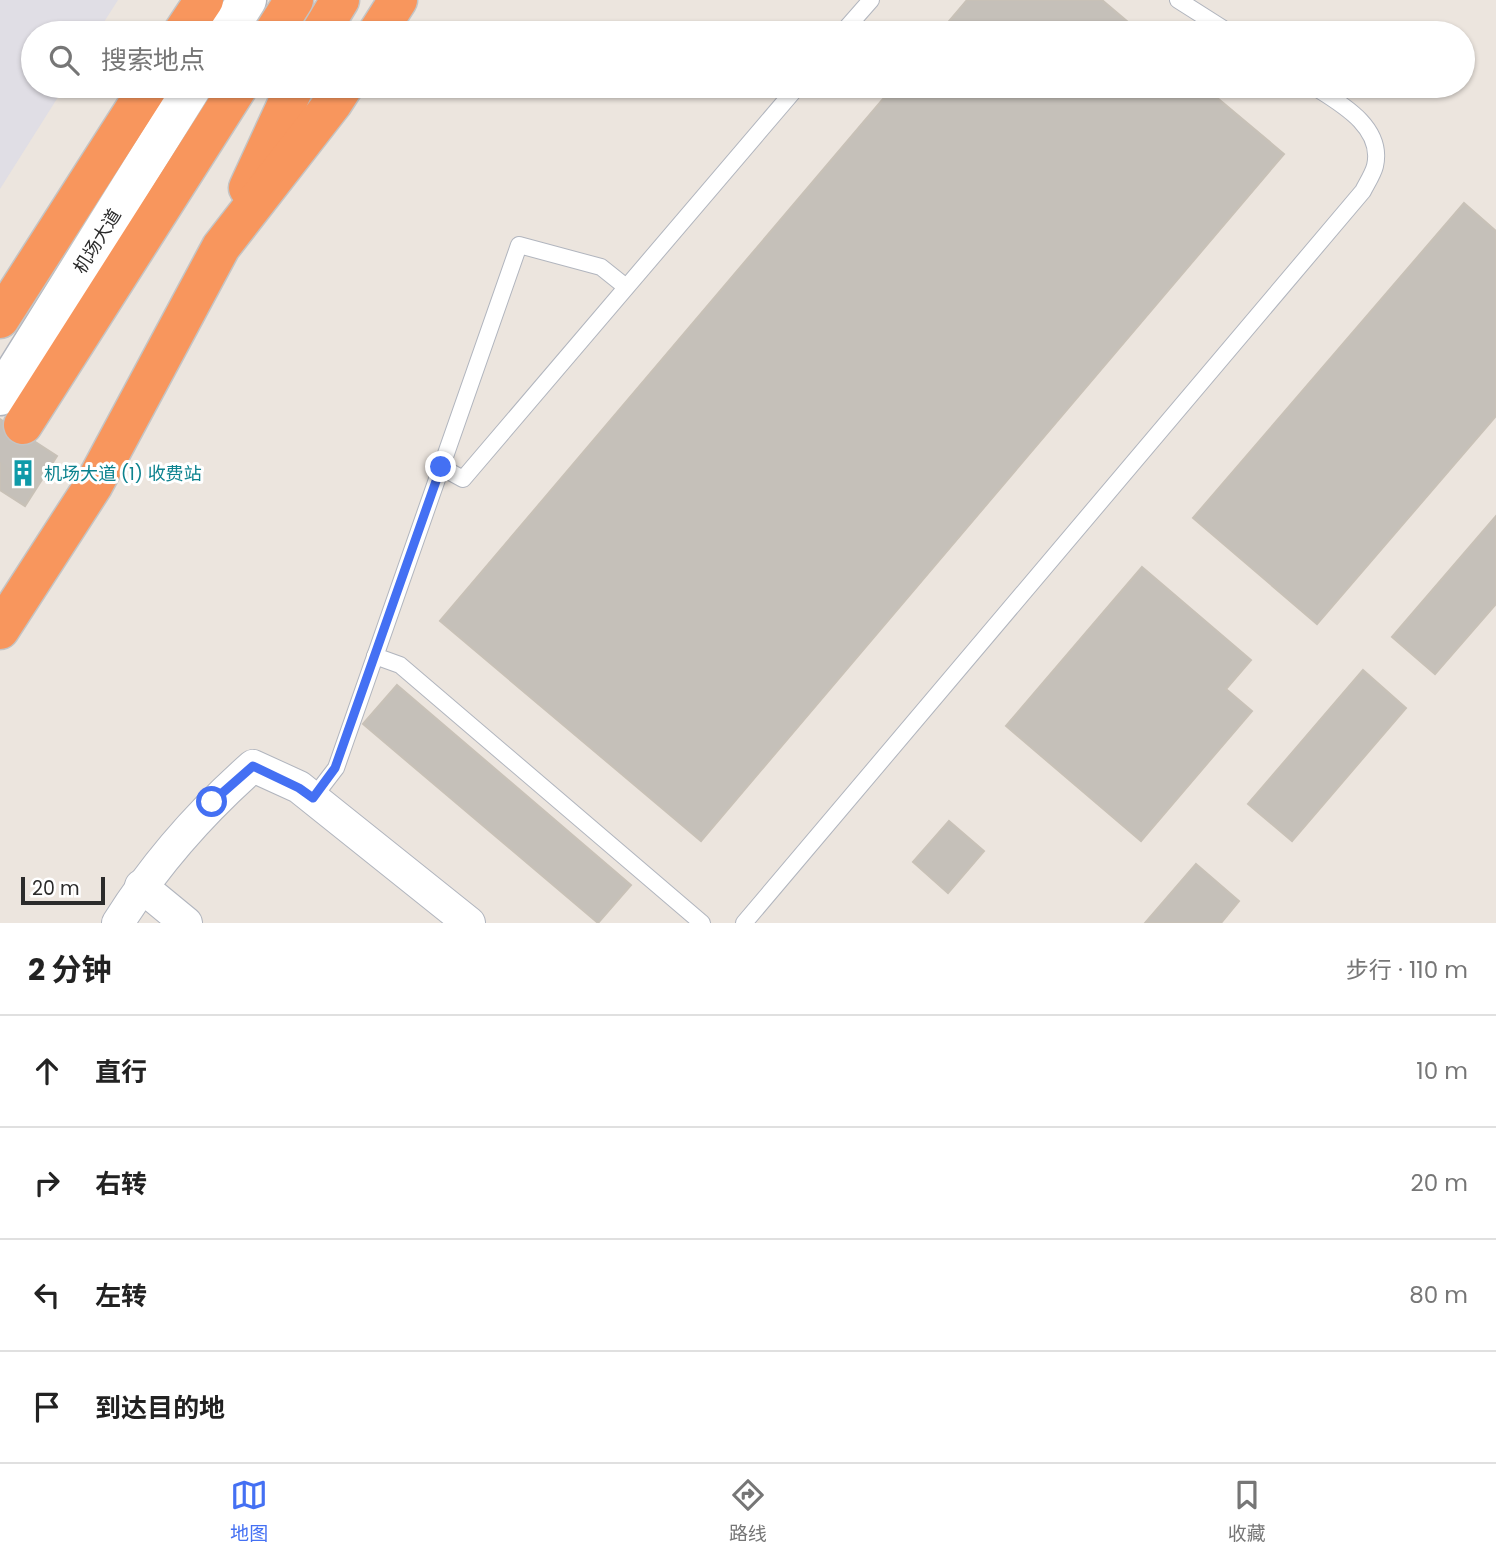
<!DOCTYPE html>
<html lang="zh">
<meta charset="utf-8">
<style>
:root{--surface:#fff;--page:#f6f6f6;--text:#222;--muted:#767676;--line:#e0e0e0;--accent:#4470f3}
body{margin:0;font-family:Poppins,"Noto Sans SC",sans-serif;background:var(--page);color:var(--text)}
.scale{position:absolute;left:21px;bottom:18px;width:84px;box-sizing:border-box;padding-left:7px;border:4px solid #2b2b2b;border-top:0;font-size:19px;line-height:24px;white-space:nowrap;color:#2b2b2b;-webkit-text-stroke:5px #fff;paint-order:stroke}
.stop{position:absolute;width:21px;height:21px;margin:-16px;border:5px solid #4470f3;border-radius:50%;background:#fff}
.stop.end{background:#4470f3;border-color:#fff;box-shadow:0 2px 7px #0008}
.list{margin:0;padding:0;list-style:none}
h2{display:flex;justify-content:space-between;align-items:center;height:91px;margin:0;padding:0 28px;font-size:30px}
h2 small{font-size:23px;font-weight:400;color:var(--muted)}
.list li{display:grid;grid-template-columns:46px 1fr auto;gap:21px;align-items:center;box-sizing:border-box;height:112px;padding:0 28px;border-top:2px solid var(--line)}
.list b{display:block;font-size:26px;white-space:nowrap}
.list em{font-size:23px;font-style:normal;color:var(--muted)}
.icon{flex:none;width:38px;height:38px;fill:none;stroke:currentColor;stroke-width:2;stroke-linecap:round;stroke-linejoin:round}
.map{position:relative;flex:none;width:1496px;height:923px;overflow:hidden}
.search{position:absolute;background:var(--surface);box-shadow:0 2px 5px #0004;left:21px;right:21px;top:21px;height:77px;display:flex;align-items:center;gap:18px;box-sizing:border-box;padding:0 24px;border-radius:38px;color:var(--muted);font-size:26px}
.sheet{height:539px;background:var(--surface)}
nav{display:flex;justify-content:space-around;align-items:center;box-sizing:border-box;height:98px;border-top:2px solid var(--line);background:var(--surface);font-size:19px;color:var(--muted)}
nav a{display:grid;justify-items:center;gap:4px}
nav .on{color:var(--accent)}
.map>svg:first-child{display:block}
.industrial{fill:#e0dee5}
.building{fill:#c5c0b9;stroke:#c8c1b7;stroke-width:2}
.lines{fill:none;stroke-linecap:round;stroke-linejoin:round}
.highway-tunnel{stroke:#c5c0ba;stroke-width:38;stroke-dasharray:38 19;stroke-linecap:butt}
.lane-casing{stroke:#b1b5be;stroke-width:18}
.street-casing{stroke:#b1b5be;stroke-width:34}
.secondary-casing{stroke:#b1b5be;stroke-width:41}
.highway-casing{stroke:#c4c4c4;stroke-width:41}
.lane{stroke:#fff;stroke-width:16}
.street{stroke:#fff;stroke-width:32}
.secondary{stroke:#fff;stroke-width:38}
.highway{stroke:#f8965d;stroke-width:38}
.route{stroke:#4470f3;stroke-width:9}
.labels{text-anchor:middle;dominant-baseline:central;stroke-width:6;stroke-linejoin:round;paint-order:stroke}
.street-label{font-size:18px;fill:#2b2b2b;stroke:#fff}
.culture-label{font-size:18px;fill:#0d838f;stroke:#fff;text-anchor:start}
</style>
<div class="map">
<svg width="1496" height="923" viewBox="0 0 1496 923">
<rect width="100%" height="100%" fill="#ece5de"/>
<!-- industrial -->
<polygon class="industrial" points="0,0 118,0 97,33 33,33 33,86 65,86 0,189"/>
<!-- building -->
<g class="building">
<polygon points="967,0 1102,0 1141,33 939,33"/>
<polygon points="894,86 1203,86 1284,154 701,841 440,621"/>
<polygon points="1464,203 1496,231 1496,416 1317,624 1193,518"/>
<polygon points="0,419 57,456 25,506 0,490"/>
<polygon points="1496,516 1496,604 1435,674 1392,637"/>
<polygon points="1142,567 1251,660 1226,689 1252,711 1141,841 1006,726"/>
<polygon points="1363,670 1406,708 1292,841 1248,804"/>
<polygon points="397,685 631,885 598,923 363,724"/>
<polygon points="949,821 984,851 948,893 913,862"/>
<polygon points="1196,864 1239,901 1221,923 1145,923"/>
</g>
<g class="lines">
<!-- highway-tunnel -->
<polyline class="highway-tunnel" points="0,462 23,425"/>
<defs>
<g id="lane">
<polyline points="1178,0 1230,33"/>
<polyline points="842,33 871,0"/>
<polyline points="441,467 463,479 798,86"/>
<polyline points="375,656 400,665 702,923"/>
<polyline points="313,798 336,768 519,245 601,267 626,287"/>
<path d="M744,923L1363,191C1367,183 1373,174 1375,166C1384,127 1340,103 1313,86"/>
</g>
<g id="street">
<polyline points="141,886 186,923"/>
<path d="M118,923C155,864 201,812 253,766L299,787L469,923"/>
</g>
<g id="secondary">
<polyline points="226,33 247,0"/>
<polyline points="0,396 193,86"/>
</g>
<g id="highway">
<polyline points="182,33 204,0"/>
<polyline points="273,33 294,0"/>
<polyline points="320,33 340,0"/>
<polyline points="377,33 398,0"/>
<polyline points="248,188 295,86"/>
<polyline points="0,319 149,86"/>
<polyline points="23,425 239,86"/>
<polyline points="0,630 93,486 221,247 333,103 344,86"/>
</g>
</defs>
<!-- lane casing -->
<use href="#lane" class="lane-casing"/>
<!-- street casing -->
<use href="#street" class="street-casing"/>
<!-- secondary casing -->
<use href="#secondary" class="secondary-casing"/>
<!-- highway casing -->
<use href="#highway" class="highway-casing"/>
<!-- lane -->
<use href="#lane" class="lane"/>
<!-- street -->
<use href="#street" class="street"/>
<!-- secondary -->
<use href="#secondary" class="secondary"/>
<!-- highway -->
<use href="#highway" class="highway"/>
</g>
<g class="lines">
<!-- route -->
<polyline class="route" points="212,802 253,766 299,788 313,798 335,768 441,467"/>
</g>
<!-- icons -->
<defs>
<symbol id="building-bare" viewBox="-9 -9 18 18"><path d="M-4-6H4V6H1V3H-1V6H-4ZM-2.5-4.3h1.7v1.8h-1.7ZM.8-4.3h1.7v1.8H.8ZM-2.5-1h1.7V.8h-1.7ZM.8-1h1.7V.8H.8Z" fill="#0f9aa8" stroke="#fff" stroke-width="2.5" paint-order="stroke"/></symbol>
</defs>
<g fill-rule="evenodd">
<use href="#building-bare" x="4" y="454" width="38" height="38"/>
</g>
<g class="labels">
<!-- street labels -->
<g class="street-label">
<text transform="translate(97 241) rotate(-58)">机场大道</text>
</g>
<!-- culture labels -->
<g class="culture-label">
<text x="44" y="473">机场大道 (1) 收费站</text>
</g>
</g>
</svg>
<div class="scale">20 m</div>
<div class="stop" style="left:212px;top:802px"></div>
<div class="stop end" style="left:441px;top:467px"></div>
<div class="search"><svg class="icon" aria-label="search" viewBox="0 0 24 24"><circle cx="10" cy="10" r="6"/><path d="M15 15l6 6"/></svg>搜索地点</div>
</div>
<section class="sheet">
<h2>2 分钟<small>步行 · 110 m</small></h2>
<ul class="list">
<li><svg class="icon" aria-label="ahead" viewBox="0 0 24 24"><path d="M12 20V5M6 11l6-6 6 6"/></svg><div><b>直行</b></div><em>10 m</em></li>
<li><svg class="icon" aria-label="right" viewBox="0 0 24 24"><path d="M7 20v-9h11M14 6l5 5-5 5"/></svg><div><b>右转</b></div><em>20 m</em></li>
<li><svg class="icon" aria-label="left" viewBox="0 0 24 24"><path d="M17 20v-9H6M10 6l-5 5 5 5"/></svg><div><b>左转</b></div><em>80 m</em></li>
<li><svg class="icon" aria-label="arrive" viewBox="0 0 24 24"><path d="M6 21V4h12l-3 4 3 4H6"/></svg><div><b>到达目的地</b></div></li>
</ul>
</section>
<nav>
<a class="on"><svg class="icon" aria-label="map" viewBox="0 0 24 24"><path d="M3 6l6-2 6 2 6-2v14l-6 2-6-2-6 2zM9 4v14M15 6v14"/></svg>地图</a>
<a><svg class="icon" aria-label="directions" viewBox="0 0 24 24"><path d="M12 3l9 9-9 9-9-9zM9 14v-3h6M13 9l2 2-2 2"/></svg>路线</a>
<a><svg class="icon" aria-label="saved" viewBox="0 0 24 24"><path d="M7 4h10v16l-5-4-5 4z"/></svg>收藏</a>
</nav>
